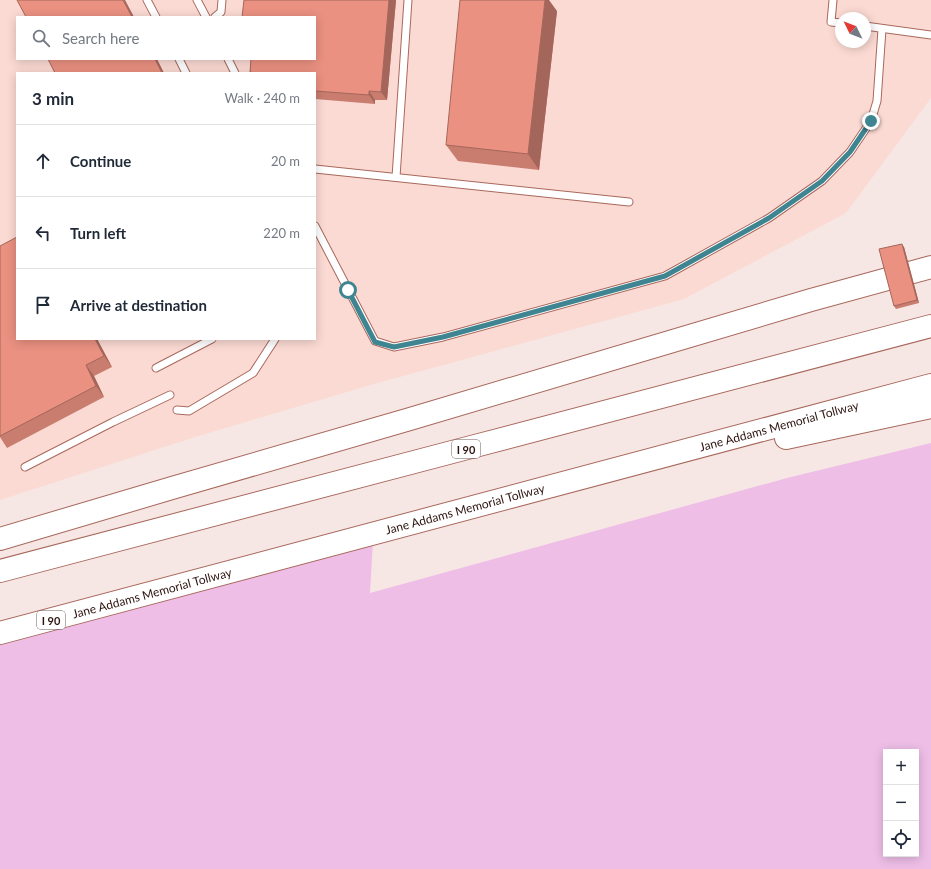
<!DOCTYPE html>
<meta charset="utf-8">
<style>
:root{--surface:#fff;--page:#f2f2f3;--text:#1f2937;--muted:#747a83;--line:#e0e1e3}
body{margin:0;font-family:Lato,sans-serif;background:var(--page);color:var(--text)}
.controls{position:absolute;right:12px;bottom:12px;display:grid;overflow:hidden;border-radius:0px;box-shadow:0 2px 10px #0003}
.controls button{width:36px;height:36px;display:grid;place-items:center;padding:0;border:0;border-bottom:1px solid var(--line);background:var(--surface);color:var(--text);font:20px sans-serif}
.compass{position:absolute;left:835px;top:12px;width:36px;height:36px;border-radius:50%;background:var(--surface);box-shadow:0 2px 10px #0003;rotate:313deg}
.stop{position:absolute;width:12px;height:12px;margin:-9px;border:3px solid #3f8491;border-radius:50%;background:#fff}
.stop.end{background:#3f8491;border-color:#fff;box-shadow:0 1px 4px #0008}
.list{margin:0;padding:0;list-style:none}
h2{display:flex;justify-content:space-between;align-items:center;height:52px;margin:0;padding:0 16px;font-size:17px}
h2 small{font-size:13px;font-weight:400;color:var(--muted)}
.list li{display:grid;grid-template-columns:26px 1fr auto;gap:12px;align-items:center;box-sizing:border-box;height:72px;padding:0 16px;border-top:1px solid var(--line)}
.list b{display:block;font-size:15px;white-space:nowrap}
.list em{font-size:13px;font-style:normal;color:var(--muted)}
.icon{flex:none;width:22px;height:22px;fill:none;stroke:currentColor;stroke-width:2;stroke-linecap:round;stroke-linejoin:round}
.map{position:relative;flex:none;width:931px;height:869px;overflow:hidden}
.search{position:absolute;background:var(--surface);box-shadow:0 2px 10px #0003;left:16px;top:16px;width:300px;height:44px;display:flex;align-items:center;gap:10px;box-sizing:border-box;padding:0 14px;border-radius:0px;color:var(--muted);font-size:15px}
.panel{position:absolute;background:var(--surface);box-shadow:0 2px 10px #0003;left:16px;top:72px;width:300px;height:268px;border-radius:0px}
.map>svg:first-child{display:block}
.built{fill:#fbdad3;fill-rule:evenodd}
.green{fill:#eebee7;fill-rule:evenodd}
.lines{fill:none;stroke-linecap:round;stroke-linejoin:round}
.lane-casing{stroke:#a8685c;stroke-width:9}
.highway-casing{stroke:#a8685c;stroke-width:24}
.lane{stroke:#fff;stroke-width:7}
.highway{stroke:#fff;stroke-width:22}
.wall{fill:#c97d6f}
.shaded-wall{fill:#a4665a}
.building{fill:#ea9181;stroke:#a4665a}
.route{stroke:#3f8491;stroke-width:5}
.labels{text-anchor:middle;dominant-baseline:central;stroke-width:4;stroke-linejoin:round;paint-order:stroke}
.shield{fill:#fff;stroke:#6c5a58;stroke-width:1}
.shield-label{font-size:11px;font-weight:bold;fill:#2d1410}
.street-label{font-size:12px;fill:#2d1410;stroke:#fff}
</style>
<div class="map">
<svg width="931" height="869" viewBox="0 0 931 869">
<rect width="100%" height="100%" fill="#f6e7e4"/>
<!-- built -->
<path class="built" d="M0,0H931V98L846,213L684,299L374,384L195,437L0,500ZM17,17H315V59H17ZM841,18H865V42H841ZM17,73H315V339H17Z"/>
<!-- green -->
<path class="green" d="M931,443V869H0V634L373,541L370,593L787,478ZM886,752H916V854H886Z"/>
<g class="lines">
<defs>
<g id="lane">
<polyline points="147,0 156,17"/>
<polyline points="197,0 206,17"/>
<polyline points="833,0 831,22 841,23"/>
<polyline points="215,17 221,12 222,0"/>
<polyline points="865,26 931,35"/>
<polyline points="179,59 186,73"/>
<polyline points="228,59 235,73"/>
<polyline points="315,169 629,202"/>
<polyline points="396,177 408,0"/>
<polyline points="315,226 375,341 394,347 443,337 665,276 769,218 822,181 850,152 871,121 877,101 882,29"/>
<polyline points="156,368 212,339"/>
<polyline points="177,410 189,411 253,373 275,339"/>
<polyline points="25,467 113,422 170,395"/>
</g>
<g id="highway">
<polyline points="786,438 931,407"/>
<polyline points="0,539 172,488 410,419 683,338 811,300 931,267"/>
<path d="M0,571C310,489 621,408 931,326"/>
<polyline points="0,633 931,385"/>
</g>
</defs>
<!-- lane casing -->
<use href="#lane" class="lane-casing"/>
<!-- highway casing -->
<use href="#highway" class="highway-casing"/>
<!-- lane -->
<use href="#lane" class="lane"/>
<!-- highway -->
<use href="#highway" class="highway"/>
</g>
<!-- wall -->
<g class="wall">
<polygon points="396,0 387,100 375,100 375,104 315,99 315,73 251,73 250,72 251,60 246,60 245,59 315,59"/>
<polygon points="557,11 539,170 458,161 446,145"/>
<polygon points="0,246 17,339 97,339 112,367 94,376 104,397 7,448 0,437"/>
<polygon points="904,247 919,303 896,309 894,306"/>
</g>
<!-- shaded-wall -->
<g class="shaded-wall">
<polygon points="123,0 125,0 134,17 132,17"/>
<polygon points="389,0 396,0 387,100 381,92"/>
<polygon points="545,0 549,0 557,11 539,170 528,154"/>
<polygon points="155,59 157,59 164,73 162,73"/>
<polygon points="369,91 375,100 375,104 369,95"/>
<polygon points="902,244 904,247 919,303 917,300"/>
<polygon points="95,339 97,339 112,367 104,356"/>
<polygon points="86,365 94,376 104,397 96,386"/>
</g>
<!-- building -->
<g class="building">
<polygon points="17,0 123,0 132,17 26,17"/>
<polygon points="244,0 389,0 381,92 369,91 369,95 315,91 315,73 255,73 250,72 251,59 315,59 315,17 242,17"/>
<polygon points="460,0 545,0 528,154 446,145"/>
<polygon points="48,59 155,59 162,73 55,73"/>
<polygon points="17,237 17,339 95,339 104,356 86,365 96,386 0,436 0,246"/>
<polygon points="902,244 917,300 894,306 879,249"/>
</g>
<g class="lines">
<!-- route -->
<polyline class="route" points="348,290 375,342 394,347 443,337 665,276 769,218 822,181 850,152 871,121"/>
</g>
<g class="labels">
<!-- shield labels -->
<g class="shield">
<rect x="452" y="440" width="28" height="18" rx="3"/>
<rect x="37" y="611" width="28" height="18" rx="3"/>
</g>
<g class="shield-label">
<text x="466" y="449">I 90</text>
<text x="51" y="620">I 90</text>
</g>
<!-- street labels -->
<g class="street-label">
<text transform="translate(779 426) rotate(-15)">Jane Addams Memorial Tollway</text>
<text transform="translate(465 509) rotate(-15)">Jane Addams Memorial Tollway</text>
<text transform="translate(152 593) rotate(-15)">Jane Addams Memorial Tollway</text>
</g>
</g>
</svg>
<div class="controls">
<button>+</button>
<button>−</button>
<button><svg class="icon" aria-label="locate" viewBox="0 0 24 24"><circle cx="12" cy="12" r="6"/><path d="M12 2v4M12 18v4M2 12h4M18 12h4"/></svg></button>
</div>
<svg class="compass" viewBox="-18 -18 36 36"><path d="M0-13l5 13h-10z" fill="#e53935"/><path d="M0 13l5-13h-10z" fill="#747a83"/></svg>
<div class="stop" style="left:348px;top:290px"></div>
<div class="stop end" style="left:871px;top:121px"></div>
<div class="search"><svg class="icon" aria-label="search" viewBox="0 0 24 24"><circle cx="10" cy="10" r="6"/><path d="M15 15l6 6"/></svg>Search here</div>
<section class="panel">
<h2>3 min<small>Walk · 240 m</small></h2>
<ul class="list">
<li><svg class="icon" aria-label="ahead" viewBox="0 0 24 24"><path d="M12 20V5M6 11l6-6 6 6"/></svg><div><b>Continue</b></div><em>20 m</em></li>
<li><svg class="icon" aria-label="left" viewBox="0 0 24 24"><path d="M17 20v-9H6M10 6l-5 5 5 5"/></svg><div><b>Turn left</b></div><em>220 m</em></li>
<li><svg class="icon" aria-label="arrive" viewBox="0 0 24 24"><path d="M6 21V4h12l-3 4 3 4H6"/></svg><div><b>Arrive at destination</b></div></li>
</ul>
</section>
</div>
